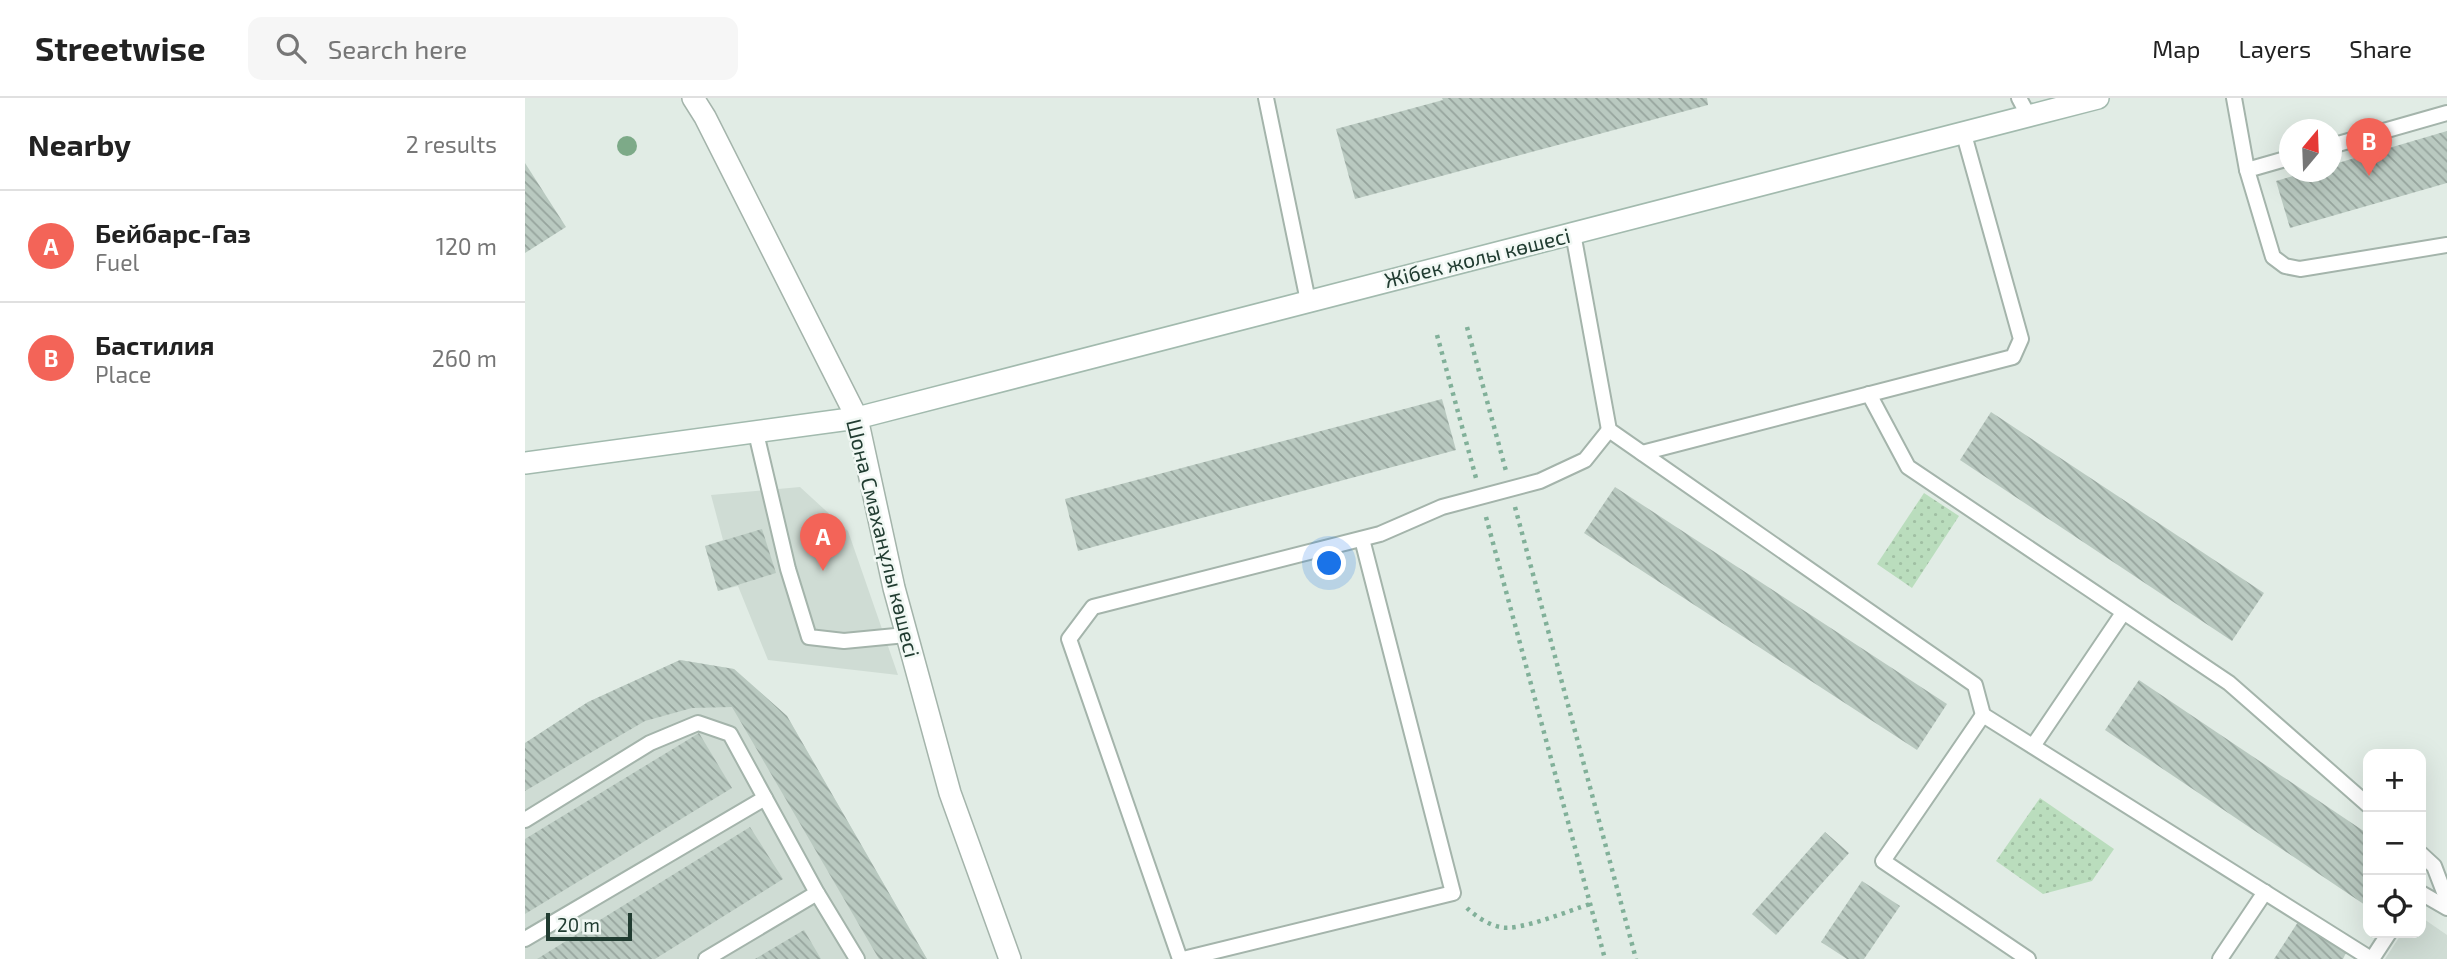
<!DOCTYPE html>
<meta charset="utf-8">
<style>
:root{--surface:#fff;--page:#f6f6f6;--text:#222;--muted:#767676;--line:#e0e0e0;--accent:#f36458}
body{margin:0;font-family:"Exo 2",sans-serif;background:var(--page);color:var(--text)}
.controls{position:absolute;right:21px;bottom:21px;display:grid;overflow:hidden;border-radius:14px;box-shadow:0 7px 28px #0002}
.controls button{width:63px;height:63px;display:grid;place-items:center;padding:0;border:0;border-bottom:2px solid var(--line);background:var(--surface);color:var(--text);font:35px sans-serif}
.compass{position:absolute;left:1754px;top:21px;width:63px;height:63px;border-radius:50%;background:var(--surface);box-shadow:0 7px 28px #0002;rotate:19deg}
.scale{position:absolute;left:21px;bottom:18px;width:86px;box-sizing:border-box;padding-left:7px;border:4px solid #213c31;border-top:0;font-size:19px;line-height:24px;white-space:nowrap;color:#213c31;-webkit-text-stroke:5px #f1f8f4;paint-order:stroke}
.you{position:absolute;left:805px;top:466px;width:24px;height:24px;margin:-18px;border:5px solid #fff;border-radius:50%;background:#1a73e8;box-shadow:0 0 0 10px #1a73e833}
.badge{display:grid;place-items:center;width:46px;height:46px;border-radius:50%;background:var(--accent);color:#fff;font-size:23px;font-weight:700}
.pin{position:absolute;translate:-50% -58px;filter:drop-shadow(0 2px 4px #0008)}
.pin::after{content:'';position:absolute;top:37px;width:24px;height:21px;background:inherit;clip-path:polygon(0 0,100% 0,50% 100%)}
.list{margin:0;padding:0;list-style:none}
h2{display:flex;justify-content:space-between;align-items:center;height:91px;margin:0;padding:0 28px;font-size:30px}
h2 small{font-size:23px;font-weight:400;color:var(--muted)}
.list li{display:grid;grid-template-columns:46px 1fr auto;gap:21px;align-items:center;box-sizing:border-box;height:112px;padding:0 28px;border-top:2px solid var(--line)}
.list b{display:block;font-size:26px;white-space:nowrap}
.list p{margin:0;font-size:23px;white-space:nowrap;color:var(--muted)}
.list em{font-size:23px;font-style:normal;color:var(--muted)}
.icon{flex:none;width:38px;height:38px;fill:none;stroke:currentColor;stroke-width:2;stroke-linecap:round;stroke-linejoin:round}
.map{position:relative;flex:none;width:1922px;height:861px;overflow:hidden}
header{display:flex;align-items:center;gap:42px;box-sizing:border-box;height:98px;padding:0 35px;background:var(--surface);border-bottom:2px solid var(--line)}
header strong{font-size:33px}
nav{display:flex;gap:38px;margin-inline-start:auto;font-size:24px}
.search{width:490px;height:63px;background:var(--page);display:flex;align-items:center;gap:18px;box-sizing:border-box;padding:0 24px;border-radius:14px;color:var(--muted);font-size:26px}
main{display:flex}
aside{flex:1;background:var(--surface)}
.map>svg:first-child{display:block}
.built{fill:#cfdcd4}
.park{fill:url(#park-dots)}
.building{fill:url(#building-back-hatch)}
.lines{fill:none;stroke-linecap:round;stroke-linejoin:round}
.lane-casing{stroke:#a4b4ab;stroke-width:18}
.street-casing{stroke:#a4b4ab;stroke-width:24}
.secondary-casing{stroke:#a2baae;stroke-width:24}
.path{stroke:#81b099;stroke-width:4.5;stroke-dasharray:3.5 5;stroke-linecap:butt}
.lane{stroke:#fff;stroke-width:14}
.street{stroke:#fff;stroke-width:21}
.secondary{stroke:#fff;stroke-width:21}
.tree{fill:#7daa88}
.labels{text-anchor:middle;dominant-baseline:central;stroke-width:5;stroke-linejoin:round;paint-order:stroke}
.street-label{font-size:21px;fill:#213c31;stroke:#f1f8f4}
</style>
<header>
<strong>Streetwise</strong>
<div class="search"><svg class="icon" aria-label="search" viewBox="0 0 24 24"><circle cx="10" cy="10" r="6"/><path d="M15 15l6 6"/></svg>Search here</div>
<nav><a>Map</a><a>Layers</a><a>Share</a></nav>
</header>
<main>
<aside>
<h2>Nearby<small>2 results</small></h2>
<ul class="list">
<li><span class="badge">A</span><div><b>Бейбарс-Газ</b><p>Fuel</p></div><em>120 m</em></li>
<li><span class="badge">B</span><div><b>Бастилия</b><p>Place</p></div><em>260 m</em></li>
</ul>
</aside>
<div class="map">
<svg width="1922" height="861" viewBox="0 0 1922 861">
<defs>
<pattern id="park-dots" width="8" height="8" patternUnits="userSpaceOnUse" patternTransform="scale(1.75)"><rect width="8" height="8" fill="#baddbd"/><path d="M2 2h.1M6 6h.1" fill="none" stroke="#a0bfa3" stroke-width="1.8" stroke-linecap="round"/></pattern>
<pattern id="building-back-hatch" width="6" height="6" patternUnits="userSpaceOnUse" patternTransform="scale(1.75)"><rect width="6" height="6" fill="#b9c9c0"/><path d="M-1 5l2 2M0 0l6 6M5-1l2 2" fill="none" stroke="#96a49d"/></pattern>
</defs>
<rect width="100%" height="100%" fill="#e1ece5"/>
<!-- built -->
<g class="built">
<polygon points="275,389 323,433 373,577 243,562 213,488 193,493 180,448 198,442 186,397"/>
<polygon points="155,562 209,571 262,618 402,861 0,861 0,645 63,604"/>
<polygon points="1896,819 1922,837 1922,861 1860,861 1877,835 1896,835"/>
</g>
<!-- park -->
<g class="park">
<polygon points="1399,395 1434,418 1387,490 1352,466"/>
<polygon points="1515,700 1589,751 1567,783 1518,796 1471,763"/>
</g>
<!-- building -->
<g class="building">
<polygon points="917,0 1182,0 1183,7 830,101 811,31 918,2"/>
<polygon points="1922,33 1922,85 1765,130 1751,83 1782,74 1806,74 1806,67"/>
<polygon points="0,65 41,129 0,155"/>
<polygon points="917,301 931,352 553,453 540,401"/>
<polygon points="1466,314 1739,495 1707,543 1435,362"/>
<polygon points="1090,389 1422,606 1392,652 1059,435"/>
<polygon points="237,431 251,475 193,493 180,448"/>
<polygon points="155,562 209,571 262,618 402,861 354,861 207,609 167,610 120,623 0,693 0,645 63,604"/>
<polygon points="1614,582 1843,736 1843,809 1580,632"/>
<polygon points="174,635 207,690 0,816 0,741"/>
<polygon points="225,729 258,781 130,861 12,861"/>
<polygon points="1300,734 1324,755 1251,837 1227,816"/>
<polygon points="1337,783 1375,808 1339,861 1322,861 1296,844"/>
<polygon points="1773,824 1821,855 1818,861 1749,861"/>
<polygon points="279,832 296,861 230,861"/>
</g>
<g class="lines">
<defs>
<g id="lane">
<polyline points="741,0 783,203"/>
<polyline points="1494,0 1503,17"/>
<polyline points="1709,0 1722,72"/>
<polyline points="1806,48 1922,15"/>
<polyline points="1764,60 1722,72 1748,159 1760,168 1775,171 1922,147"/>
<polyline points="1048,135 1084,332 1450,587 1458,617 1846,861"/>
<polyline points="1344,296 1383,369 1704,585 1843,707"/>
<polyline points="231,335 263,471 284,539 319,543 381,537"/>
<polyline points="1117,355 1488,259 1496,241 1438,33"/>
<polyline points="1458,617 1358,763 1503,861"/>
<polyline points="1508,648 1598,515"/>
<polyline points="0,722 125,645 173,625 205,636 292,795 332,861"/>
<polyline points="1896,756 1909,768 1922,802"/>
<polyline points="1896,795 1922,810"/>
<polyline points="0,841 240,700"/>
<polyline points="181,861 292,795"/>
<polyline points="655,861 544,541 568,509 855,436 917,409 1015,383 1060,362 1084,332"/>
<polyline points="658,861 928,795 837,441"/>
<polyline points="1695,861 1740,794"/>
<polyline points="1847,861 1864,835"/>
</g>
<polyline id="street" points="168,0 180,19 332,320 369,490 425,695 485,861"/>
<polyline id="secondary" points="0,365 332,320 1573,0"/>
</defs>
<!-- lane casing -->
<use href="#lane" class="lane-casing"/>
<!-- street casing -->
<use href="#street" class="street-casing"/>
<!-- secondary casing -->
<use href="#secondary" class="secondary-casing"/>
<!-- path -->
<g class="path">
<polyline points="942,229 981,373"/>
<polyline points="912,237 951,380"/>
<polyline points="990,409 1111,861"/>
<polyline points="961,419 1080,861"/>
<path d="M942,810C950,818 964,827 975,829C993,834 1046,812 1065,806"/>
</g>
<!-- lane -->
<use href="#lane" class="lane"/>
<!-- street -->
<use href="#street" class="street"/>
<!-- secondary -->
<use href="#secondary" class="secondary"/>
</g>
<!-- trees -->
<circle class="tree" cx="102" cy="48" r="10"/>
<g class="labels">
<!-- street labels -->
<g class="street-label">
<text transform="translate(952 159) rotate(-14)">Жібек жолы көшесі</text>
<text transform="translate(359 440) rotate(76)">Шона Смаханұлы көшесі</text>
</g>
</g>
</svg>
<div class="controls">
<button>+</button>
<button>−</button>
<button><svg class="icon" aria-label="locate" viewBox="0 0 24 24"><circle cx="12" cy="12" r="6"/><path d="M12 2v4M12 18v4M2 12h4M18 12h4"/></svg></button>
</div>
<svg class="compass" viewBox="-18 -18 36 36"><path d="M0-13l5 13h-10z" fill="#e53935"/><path d="M0 13l5-13h-10z" fill="#767676"/></svg>
<div class="scale">20 m</div>
<div class="you"></div>
<div class="pin badge" style="left:298px;top:473px">A</div>
<div class="pin badge" style="left:1844px;top:78px">B</div>
</div>
</main>
